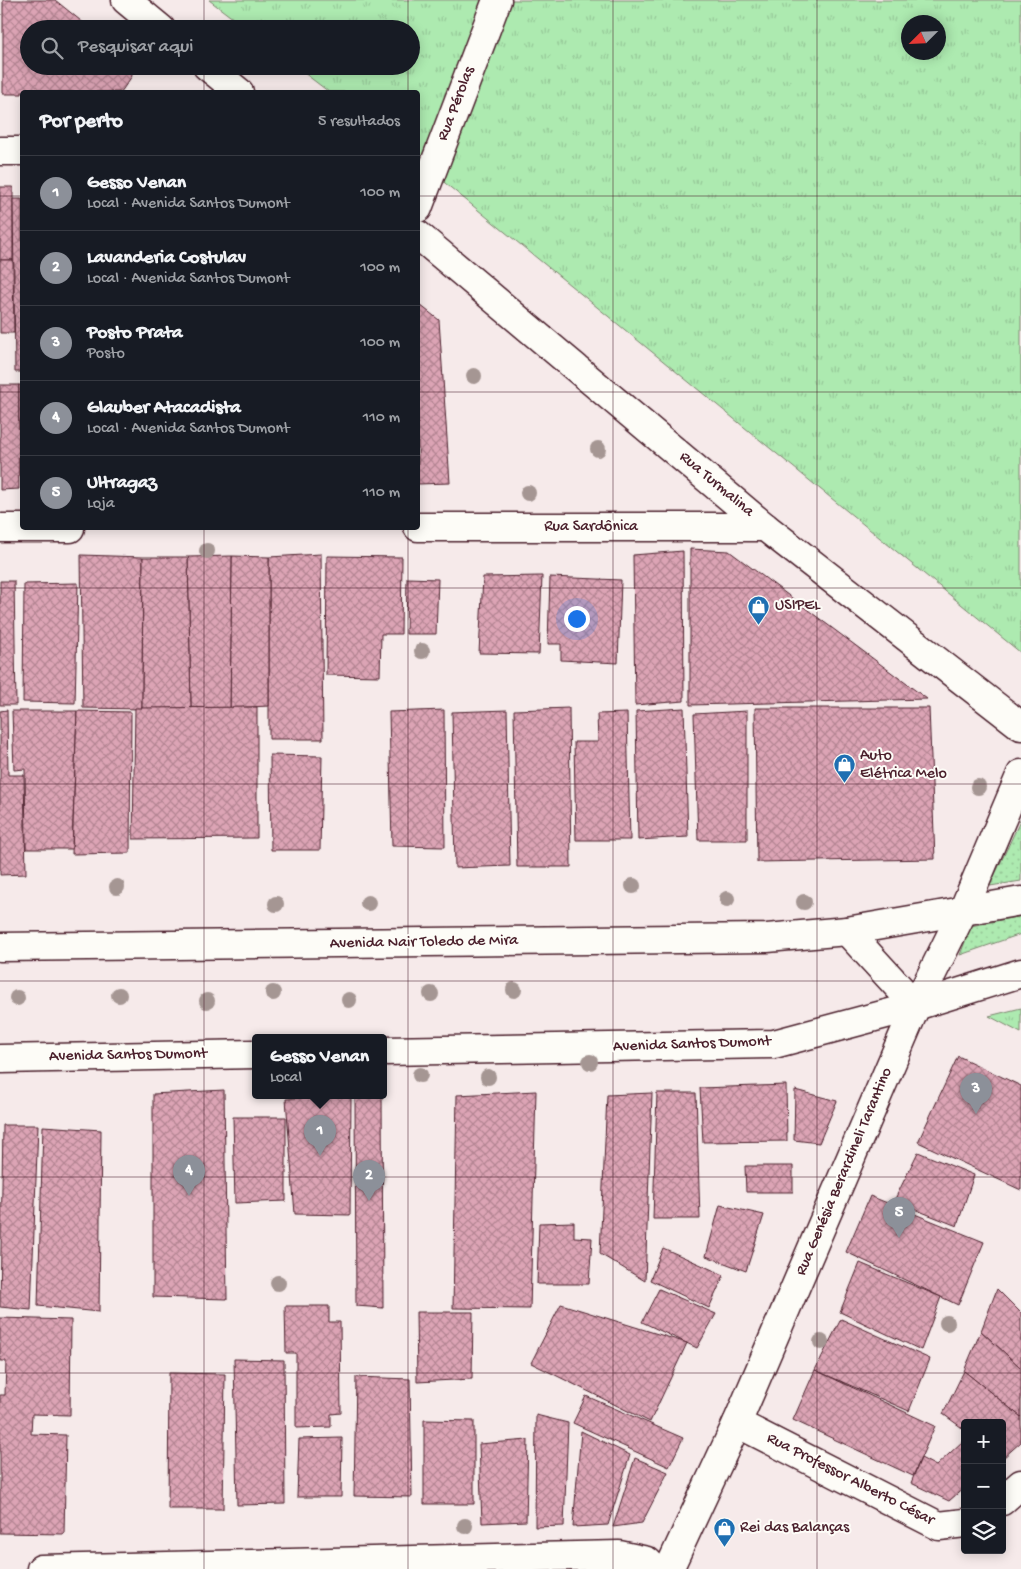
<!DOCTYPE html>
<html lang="pt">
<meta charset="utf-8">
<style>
:root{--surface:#171b24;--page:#20242c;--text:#f1f3f6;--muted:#9ea1a6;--line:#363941;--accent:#8c9099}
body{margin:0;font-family:"Gochi Hand",sans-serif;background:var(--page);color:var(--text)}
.controls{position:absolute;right:15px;bottom:15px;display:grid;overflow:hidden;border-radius:5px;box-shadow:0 2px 12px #0003}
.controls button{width:45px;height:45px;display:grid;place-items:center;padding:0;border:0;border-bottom:1px solid var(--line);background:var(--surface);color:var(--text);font:25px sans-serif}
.compass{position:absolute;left:901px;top:15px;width:45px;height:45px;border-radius:50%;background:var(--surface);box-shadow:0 2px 12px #0003;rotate:246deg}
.you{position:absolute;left:576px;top:618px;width:18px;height:18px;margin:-12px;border:4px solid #fff;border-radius:50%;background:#1a73e8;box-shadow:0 0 0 8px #1a73e833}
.badge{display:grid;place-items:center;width:32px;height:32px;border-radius:50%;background:var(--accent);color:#fff;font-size:16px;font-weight:700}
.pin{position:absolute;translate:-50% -41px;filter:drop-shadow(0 1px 2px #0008)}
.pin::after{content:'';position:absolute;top:26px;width:18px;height:15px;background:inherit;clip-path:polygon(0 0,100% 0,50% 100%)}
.popup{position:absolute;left:252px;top:1034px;width:135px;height:65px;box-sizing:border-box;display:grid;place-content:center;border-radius:5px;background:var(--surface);filter:drop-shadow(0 1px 4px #0005);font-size:16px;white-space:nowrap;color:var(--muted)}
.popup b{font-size:19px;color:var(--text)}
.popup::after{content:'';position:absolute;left:50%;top:100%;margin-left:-10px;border:10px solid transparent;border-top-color:var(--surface)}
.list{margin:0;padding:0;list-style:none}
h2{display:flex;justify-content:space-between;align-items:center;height:65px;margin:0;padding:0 20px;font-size:21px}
h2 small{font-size:16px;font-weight:400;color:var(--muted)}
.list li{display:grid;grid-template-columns:32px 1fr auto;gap:15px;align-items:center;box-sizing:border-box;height:75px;padding:0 20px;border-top:1px solid var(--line)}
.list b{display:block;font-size:19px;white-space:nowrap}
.list p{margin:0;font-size:16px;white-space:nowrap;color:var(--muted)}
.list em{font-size:16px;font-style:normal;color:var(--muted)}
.icon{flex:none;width:28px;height:28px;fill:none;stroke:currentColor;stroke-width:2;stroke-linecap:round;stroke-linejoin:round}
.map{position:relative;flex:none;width:1021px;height:1569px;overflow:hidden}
.search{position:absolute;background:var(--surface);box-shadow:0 2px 12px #0003;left:20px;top:20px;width:400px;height:55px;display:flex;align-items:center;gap:12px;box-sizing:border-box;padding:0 18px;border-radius:28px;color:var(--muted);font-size:19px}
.panel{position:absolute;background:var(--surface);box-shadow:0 2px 12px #0003;left:20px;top:90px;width:400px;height:440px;border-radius:5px}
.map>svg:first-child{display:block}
.grass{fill:url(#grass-tufts);stroke:#7c846e;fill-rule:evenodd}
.park{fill:url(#park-dots);stroke:#7c846e}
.building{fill:url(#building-cross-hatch);stroke:#4a1f2b}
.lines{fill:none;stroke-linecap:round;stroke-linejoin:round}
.minor-casing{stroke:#4a1f2b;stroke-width:31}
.tertiary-casing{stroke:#4a1f2b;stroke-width:31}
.secondary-casing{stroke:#4a1f2b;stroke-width:31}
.minor{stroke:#fdfcf7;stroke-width:28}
.tertiary{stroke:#fdfcf7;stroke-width:28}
.secondary{stroke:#fdfcf7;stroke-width:28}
.tree{fill:#a59693}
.grid{fill:none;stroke:#4a1f2b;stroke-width:1;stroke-opacity:0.55}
.labels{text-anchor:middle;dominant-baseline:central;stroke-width:4;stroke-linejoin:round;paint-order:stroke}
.street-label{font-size:16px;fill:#4a1f2b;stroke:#fdfcf7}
.poi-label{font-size:16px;fill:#4a1f2b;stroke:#fdfcf7;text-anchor:start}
</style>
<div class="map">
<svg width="1021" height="1569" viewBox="0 0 1021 1569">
<defs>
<pattern id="grass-tufts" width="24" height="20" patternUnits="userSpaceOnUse" patternTransform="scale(1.25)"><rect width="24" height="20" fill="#adeab0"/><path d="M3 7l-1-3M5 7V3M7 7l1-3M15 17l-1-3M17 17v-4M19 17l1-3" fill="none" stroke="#96c898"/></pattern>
<pattern id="park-dots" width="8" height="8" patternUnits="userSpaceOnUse" patternTransform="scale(1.25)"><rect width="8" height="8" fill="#adeab0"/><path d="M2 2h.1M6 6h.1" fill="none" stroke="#96c898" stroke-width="1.8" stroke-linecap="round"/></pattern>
<pattern id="building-cross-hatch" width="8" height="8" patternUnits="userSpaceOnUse" patternTransform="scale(1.25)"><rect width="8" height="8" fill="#dca4b5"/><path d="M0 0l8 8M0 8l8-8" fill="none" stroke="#b48593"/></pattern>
</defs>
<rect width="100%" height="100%" fill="#f6eaea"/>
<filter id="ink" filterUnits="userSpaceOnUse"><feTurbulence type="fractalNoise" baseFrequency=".02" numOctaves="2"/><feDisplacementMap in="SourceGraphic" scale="10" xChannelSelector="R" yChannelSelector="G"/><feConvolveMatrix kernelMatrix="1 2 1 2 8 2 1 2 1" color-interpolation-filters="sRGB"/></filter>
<g filter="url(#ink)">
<!-- grass -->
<g class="grass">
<path d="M209,0H1021V653L418,161V92H329L295,66H411V29H247ZM908,22H938V52H908Z"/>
<polygon points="1021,1008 1021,1033 989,1016"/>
</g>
<!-- park -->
<g class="park">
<polygon points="1021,819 1021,881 990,886 990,885"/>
<polygon points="1021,916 1021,934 960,955 971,926"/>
</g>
<!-- building -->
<g class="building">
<polygon points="3,0 55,0 91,29 29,29 29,66 130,66 132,76 121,92 22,92 22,94 3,94"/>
<rect x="0" y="187" width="13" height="73"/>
<polygon points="13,199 22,199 22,372 15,372"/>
<polygon points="0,260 13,260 14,333 0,333"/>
<polygon points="418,305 420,305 439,320 450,483 418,484"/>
<polygon points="0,385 19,385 19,489 0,490"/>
<rect x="19" y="385" width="3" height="90"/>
<polygon points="690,549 729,551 927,699 690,705"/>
<polygon points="683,551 684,701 635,705 633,555"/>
<polygon points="321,554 323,739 269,739 269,557"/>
<polygon points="81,555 143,557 142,709 83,708"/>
<polygon points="232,556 269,557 269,706 230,708"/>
<polygon points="232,556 230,708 191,708 188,557"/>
<polygon points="327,556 402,557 401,634 381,634 380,676 326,675"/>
<polygon points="143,557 188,557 191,708 142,709"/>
<polygon points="542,576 539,654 479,653 483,577"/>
<polygon points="550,577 621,580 618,663 561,660 561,644 548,644"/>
<polygon points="407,578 438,579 436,634 406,634"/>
<polygon points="0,581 14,581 16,705 0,705"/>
<polygon points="78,583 75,703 23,702 24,584"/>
<polygon points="257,707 257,838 133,839 135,708"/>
<polygon points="569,708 571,867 517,867 514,710"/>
<polygon points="684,708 688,837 638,840 636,711"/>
<polygon points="755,708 929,708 935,859 757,862"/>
<polygon points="7,710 8,775 24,775 26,874 0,875 0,711"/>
<polygon points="444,710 445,847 392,846 389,712"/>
<polygon points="507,710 510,866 455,868 452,712"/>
<polygon points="12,711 77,711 72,849 26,849 25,769 14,770"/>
<polygon points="77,711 131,712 130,853 72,854"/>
<polygon points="747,711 747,840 698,840 694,714"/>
<polygon points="627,713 630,840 576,840 574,742 598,742 597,714"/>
<polygon points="270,755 322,756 320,850 271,850"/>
<polygon points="958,1056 1021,1086 1021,1190 918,1142"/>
<polygon points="786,1085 787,1141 703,1142 700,1088"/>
<polygon points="224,1090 227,1299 153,1297 153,1094"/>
<polygon points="795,1090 837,1101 819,1143 794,1140"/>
<polygon points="536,1091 530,1309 453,1308 457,1095"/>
<polygon points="652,1093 645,1281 600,1254 607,1095"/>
<polygon points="657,1093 696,1093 700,1219 653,1219"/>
<polygon points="333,1095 351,1095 350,1215 295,1214 286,1099"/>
<polygon points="355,1095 382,1095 383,1308 356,1306"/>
<polygon points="233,1117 286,1117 286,1201 235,1203"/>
<polygon points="3,1125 38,1125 31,1310 0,1307"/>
<polygon points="43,1126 101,1130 99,1312 38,1306"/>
<polygon points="918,1152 974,1175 957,1226 894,1201"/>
<polygon points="745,1166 793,1166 793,1192 746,1192"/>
<polygon points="870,1196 984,1242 958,1305 846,1252"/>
<polygon points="720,1205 764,1215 746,1271 706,1256"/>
<polygon points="574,1222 574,1237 592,1238 589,1284 537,1284 539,1223"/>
<polygon points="663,1248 724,1275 709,1308 650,1280"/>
<polygon points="860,1263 941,1297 921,1350 840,1312"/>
<polygon points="659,1289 716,1314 697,1348 642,1322"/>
<polygon points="997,1289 1021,1313 1021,1368 981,1331"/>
<polygon points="561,1304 687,1343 650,1422 531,1363"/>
<polygon points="285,1306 329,1306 329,1322 340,1322 341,1413 331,1414 331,1427 296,1428 296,1353 286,1353"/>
<polygon points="416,1312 473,1312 472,1379 417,1382"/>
<polygon points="0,1318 71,1320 70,1415 32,1414 31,1434 66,1435 64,1534 0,1533 0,1395 5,1395 6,1361 0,1361"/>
<polygon points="841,1319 930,1359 909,1411 815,1370"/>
<polygon points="981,1331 1021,1368 1021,1417 964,1371"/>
<polygon points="234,1359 284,1360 285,1504 237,1505"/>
<polygon points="815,1370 935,1426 913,1476 793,1420"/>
<polygon points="964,1371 1021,1417 1021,1442 1003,1458 1002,1423 965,1423 965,1430 943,1414"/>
<polygon points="169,1373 225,1374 223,1509 168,1509"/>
<polygon points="356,1377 410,1379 412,1497 354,1496"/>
<polygon points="586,1396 683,1438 669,1467 573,1423"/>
<polygon points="536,1415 568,1423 564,1526 535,1527"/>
<polygon points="424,1420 474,1421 474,1504 424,1504"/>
<polygon points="581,1431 630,1455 608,1525 573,1527"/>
<polygon points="342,1438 341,1497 297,1497 299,1439"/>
<polygon points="528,1440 526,1521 482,1523 479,1444"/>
<polygon points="963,1441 965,1443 965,1487 949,1501 911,1483 921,1458 936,1466"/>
<polygon points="635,1458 668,1472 642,1523 613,1527"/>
</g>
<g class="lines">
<defs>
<g id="minor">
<polyline points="0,151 22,151"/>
<polyline points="418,208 497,0"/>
<polyline points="418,527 765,527"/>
<polyline points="0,528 70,528"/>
<polyline points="737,1423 939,1526 965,1523"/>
<polyline points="1002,1501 1021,1484"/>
<polyline points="41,1569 619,1555 647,1561 655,1569"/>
</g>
<g id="tertiary">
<polyline points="126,0 161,29"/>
<polyline points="207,66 239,92"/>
<polyline points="418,235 765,527 1021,726"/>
<polyline points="963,911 1021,774"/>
</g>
<g id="secondary">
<polyline points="847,931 916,1006"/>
<polyline points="0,947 767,938 847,931 1021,901"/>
<polyline points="384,1051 774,1044 916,1006 1021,973"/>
<polyline points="0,1059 256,1054"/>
<polyline points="669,1569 737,1423 916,1006 963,911"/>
</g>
</defs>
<!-- minor casing -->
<use href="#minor" class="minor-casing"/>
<!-- tertiary casing -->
<use href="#tertiary" class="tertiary-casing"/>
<!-- secondary casing -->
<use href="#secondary" class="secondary-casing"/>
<!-- minor -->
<use href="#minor" class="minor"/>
<!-- tertiary -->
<use href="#tertiary" class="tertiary"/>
<!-- secondary -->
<use href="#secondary" class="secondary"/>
</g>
<!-- trees -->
<g class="tree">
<circle cx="474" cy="376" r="8"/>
<circle cx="598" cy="449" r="8"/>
<circle cx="528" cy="493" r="8"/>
<circle cx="207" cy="551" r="8"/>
<circle cx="422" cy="651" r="8"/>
<circle cx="978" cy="787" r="8"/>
<circle cx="633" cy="886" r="8"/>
<circle cx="117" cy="887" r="8"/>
<circle cx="727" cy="899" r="8"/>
<circle cx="804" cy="902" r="8"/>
<circle cx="368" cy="903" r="8"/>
<circle cx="276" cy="904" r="8"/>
<circle cx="514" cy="990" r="8"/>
<circle cx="273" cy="993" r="8"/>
<circle cx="431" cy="994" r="8"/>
<circle cx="119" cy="995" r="8"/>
<circle cx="17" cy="998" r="8"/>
<circle cx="349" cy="1000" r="8"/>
<circle cx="207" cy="1001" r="8"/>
<circle cx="590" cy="1062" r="8"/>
<circle cx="420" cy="1075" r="8"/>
<circle cx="488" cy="1077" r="8"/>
<circle cx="278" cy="1283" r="8"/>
<circle cx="947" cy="1323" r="8"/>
<circle cx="821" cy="1342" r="8"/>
<circle cx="465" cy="1526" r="8"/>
</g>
</g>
<!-- grid -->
<path class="grid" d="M204,0V29M408,0V29M613,0V1569M817,0V1569M204,66V92M408,66V92M0,196H22M418,196H1021M0,392H22M418,392H1021M204,528V1569M408,528V1569M0,588H1021M0,784H1021M0,981H1021M0,1177H1021M0,1373H1021"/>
<!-- icons -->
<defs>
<symbol id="shop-pin" viewBox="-11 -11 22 30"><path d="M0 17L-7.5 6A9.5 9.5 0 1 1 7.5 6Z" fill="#1f6fb2" stroke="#fdfcf7"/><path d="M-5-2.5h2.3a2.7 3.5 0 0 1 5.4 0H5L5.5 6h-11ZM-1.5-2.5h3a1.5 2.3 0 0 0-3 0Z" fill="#fff"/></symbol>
</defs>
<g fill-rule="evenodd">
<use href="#shop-pin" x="746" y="594" width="25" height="34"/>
<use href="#shop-pin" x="832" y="752" width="25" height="34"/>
<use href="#shop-pin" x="712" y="1516" width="25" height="34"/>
</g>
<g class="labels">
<!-- street labels -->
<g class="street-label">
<text transform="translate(457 104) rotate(-69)">Rua Pérolas</text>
<text transform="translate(716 485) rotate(40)">Rua Turmalina</text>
<text x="591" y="527">Rua Sardônica</text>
<text transform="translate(424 943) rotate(-1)">Avenida Nair Toledo de Mira</text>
<text transform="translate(692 1045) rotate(-2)">Avenida Santos Dumont</text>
<text transform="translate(128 1056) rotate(-1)">Avenida Santos Dumont</text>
<text transform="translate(845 1172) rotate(-67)">Rua Genésia Berardineli Tarantino</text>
<text transform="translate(850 1480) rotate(27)">Rua Professor Alberto César</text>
</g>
<!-- poi labels -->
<g class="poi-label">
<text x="775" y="606">USIPEL</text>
<text x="860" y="756">Auto<tspan x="860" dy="18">Elétrica Melo</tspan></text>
<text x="740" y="1528">Rei das Balanças</text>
</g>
</g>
</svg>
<div class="controls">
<button>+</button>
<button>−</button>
<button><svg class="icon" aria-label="layers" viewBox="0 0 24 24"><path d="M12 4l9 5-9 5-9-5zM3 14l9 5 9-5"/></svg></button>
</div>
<svg class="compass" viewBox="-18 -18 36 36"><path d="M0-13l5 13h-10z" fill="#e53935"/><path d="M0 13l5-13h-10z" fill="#9ea1a6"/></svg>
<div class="you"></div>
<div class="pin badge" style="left:320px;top:1156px">1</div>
<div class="popup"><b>Gesso Venan</b>Local</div>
<div class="pin badge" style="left:369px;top:1201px">2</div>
<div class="pin badge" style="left:976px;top:1114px">3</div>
<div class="pin badge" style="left:189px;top:1196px">4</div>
<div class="pin badge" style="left:899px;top:1238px">5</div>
<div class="search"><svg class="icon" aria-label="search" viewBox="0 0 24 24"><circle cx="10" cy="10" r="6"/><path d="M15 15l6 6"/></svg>Pesquisar aqui</div>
<section class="panel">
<h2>Por perto<small>5 resultados</small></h2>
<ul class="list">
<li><span class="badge">1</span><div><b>Gesso Venan</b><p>Local · Avenida Santos Dumont</p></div><em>100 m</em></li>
<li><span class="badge">2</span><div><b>Lavanderia Costulav</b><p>Local · Avenida Santos Dumont</p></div><em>100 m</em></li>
<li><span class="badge">3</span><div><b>Posto Prata</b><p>Posto</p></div><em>100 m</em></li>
<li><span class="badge">4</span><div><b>Glauber Atacadista</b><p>Local · Avenida Santos Dumont</p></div><em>110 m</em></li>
<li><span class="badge">5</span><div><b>Ultragaz</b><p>Loja</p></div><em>110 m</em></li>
</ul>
</section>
</div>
